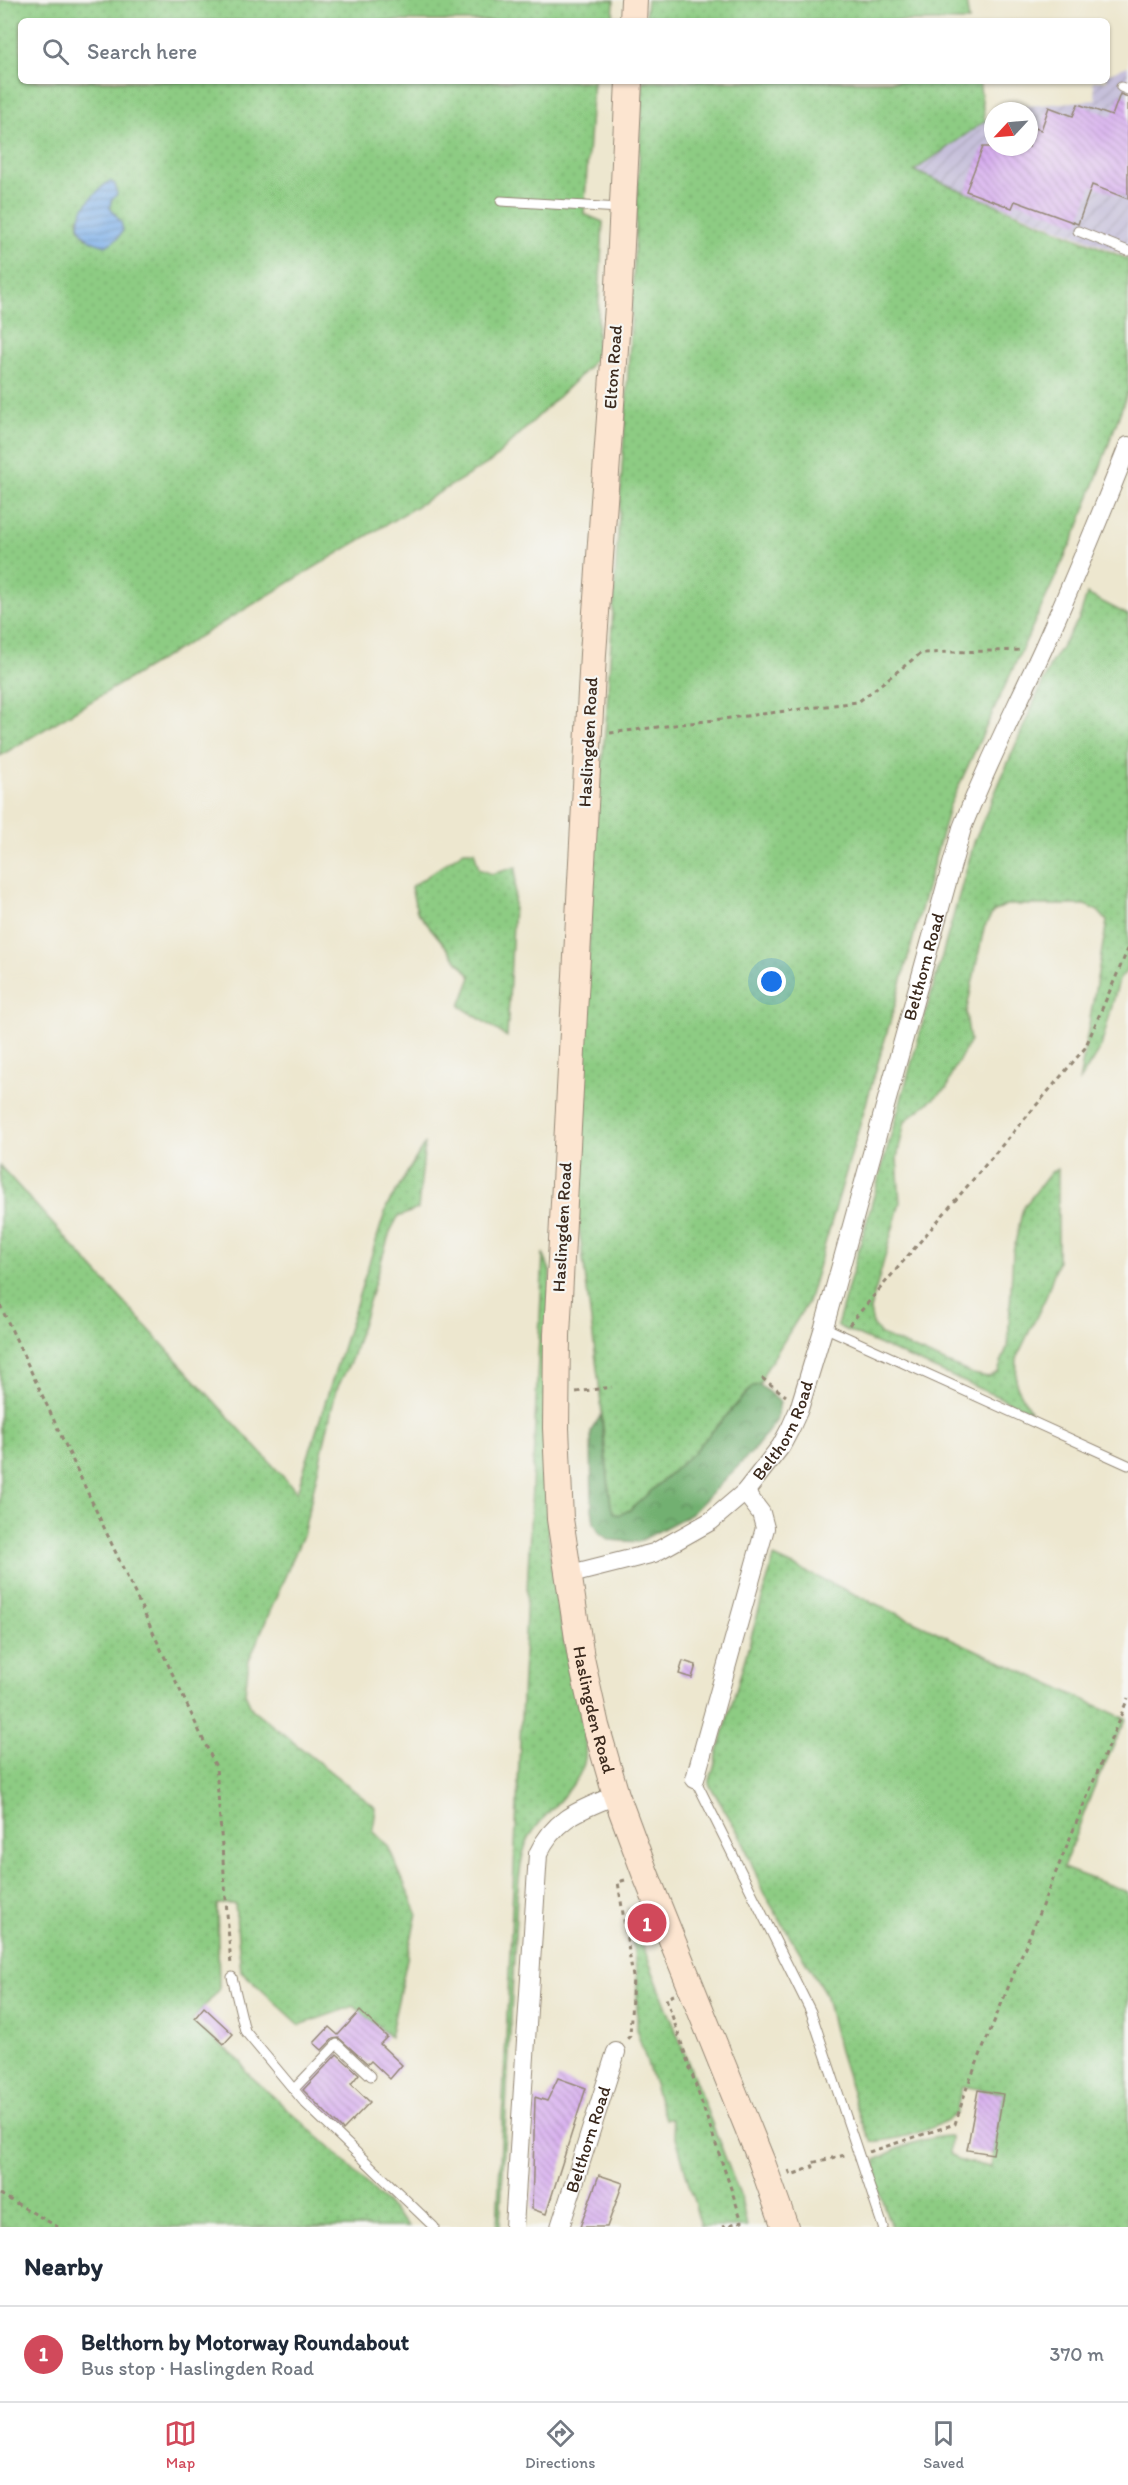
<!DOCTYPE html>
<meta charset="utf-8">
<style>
:root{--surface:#fff;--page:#f2f2f3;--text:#1f2937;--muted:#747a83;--line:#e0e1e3;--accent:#d1495b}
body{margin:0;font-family:Itim,sans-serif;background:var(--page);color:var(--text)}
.compass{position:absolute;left:984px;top:102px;width:54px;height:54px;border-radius:50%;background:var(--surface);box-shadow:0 2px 4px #0004;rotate:244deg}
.you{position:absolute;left:772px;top:982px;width:21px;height:21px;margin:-15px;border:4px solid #fff;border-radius:50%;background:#1a73e8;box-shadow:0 0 0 9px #1a73e833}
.badge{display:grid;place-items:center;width:39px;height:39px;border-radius:50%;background:var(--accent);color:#fff;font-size:20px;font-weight:700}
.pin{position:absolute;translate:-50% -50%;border:3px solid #fff;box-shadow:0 2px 6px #0006}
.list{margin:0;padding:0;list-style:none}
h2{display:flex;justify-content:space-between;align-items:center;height:78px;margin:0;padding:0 24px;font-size:26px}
h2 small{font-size:20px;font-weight:400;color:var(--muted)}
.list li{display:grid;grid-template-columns:39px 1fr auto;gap:18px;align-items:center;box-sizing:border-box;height:96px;padding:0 24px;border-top:2px solid var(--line)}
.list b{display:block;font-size:22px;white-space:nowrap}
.list p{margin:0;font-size:20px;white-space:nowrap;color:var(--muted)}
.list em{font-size:20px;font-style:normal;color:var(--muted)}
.icon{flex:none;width:33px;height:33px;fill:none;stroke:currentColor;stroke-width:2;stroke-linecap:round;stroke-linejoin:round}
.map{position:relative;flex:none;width:1128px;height:2227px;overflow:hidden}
.search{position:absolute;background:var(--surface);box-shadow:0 2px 4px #0004;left:18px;right:18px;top:18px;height:66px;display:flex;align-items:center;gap:15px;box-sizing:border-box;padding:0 21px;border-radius:9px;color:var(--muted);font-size:22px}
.sheet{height:174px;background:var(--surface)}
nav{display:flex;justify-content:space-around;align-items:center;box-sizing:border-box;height:84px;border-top:2px solid var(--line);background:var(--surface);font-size:16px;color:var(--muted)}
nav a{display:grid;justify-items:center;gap:3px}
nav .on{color:var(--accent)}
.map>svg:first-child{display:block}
.industrial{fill:url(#industrial-furrows)}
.grass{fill:url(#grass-dots);stroke:#647b50;stroke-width:1.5;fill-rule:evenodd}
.forest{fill:url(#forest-crowns);stroke:#566d48;stroke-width:1.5}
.water{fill:url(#water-rules);stroke:#5c6c84;stroke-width:1.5}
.building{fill:url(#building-back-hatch)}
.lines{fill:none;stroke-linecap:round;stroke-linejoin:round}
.service-casing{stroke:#948876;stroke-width:11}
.minor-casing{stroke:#948876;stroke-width:20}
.secondary-casing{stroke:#948876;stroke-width:28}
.path{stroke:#948876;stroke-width:3;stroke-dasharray:4.5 4.5;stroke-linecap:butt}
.service{stroke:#fff;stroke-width:9}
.minor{stroke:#fff;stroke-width:18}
.secondary{stroke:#fce5d0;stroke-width:26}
.labels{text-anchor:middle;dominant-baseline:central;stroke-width:4.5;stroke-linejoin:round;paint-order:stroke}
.street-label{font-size:18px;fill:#3b2a1e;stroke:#f6f6f2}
</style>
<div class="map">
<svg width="1128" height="2227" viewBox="0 0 1128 2227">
<defs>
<pattern id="industrial-furrows" width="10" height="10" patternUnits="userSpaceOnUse" patternTransform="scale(1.5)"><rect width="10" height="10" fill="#c6c0da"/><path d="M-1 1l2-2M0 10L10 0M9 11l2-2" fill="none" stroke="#aba5bb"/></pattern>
<pattern id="grass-dots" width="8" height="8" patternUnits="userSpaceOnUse" patternTransform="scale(1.5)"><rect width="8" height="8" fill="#8dcc83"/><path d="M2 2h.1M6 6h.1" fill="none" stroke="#7baf71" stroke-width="1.8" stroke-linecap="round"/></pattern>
<pattern id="forest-crowns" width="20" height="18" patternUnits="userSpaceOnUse" patternTransform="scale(1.5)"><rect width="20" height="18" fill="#72b071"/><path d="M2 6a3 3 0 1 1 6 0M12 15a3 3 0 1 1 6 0" fill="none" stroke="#5f8f5c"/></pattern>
<pattern id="water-rules" width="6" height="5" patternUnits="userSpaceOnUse" patternTransform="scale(1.5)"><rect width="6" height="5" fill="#7cafe9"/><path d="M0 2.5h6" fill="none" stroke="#678fbc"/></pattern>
<pattern id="building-back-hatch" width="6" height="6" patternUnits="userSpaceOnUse" patternTransform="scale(1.5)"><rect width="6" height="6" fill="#d6abef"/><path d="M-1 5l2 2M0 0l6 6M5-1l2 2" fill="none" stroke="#af8bc1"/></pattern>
</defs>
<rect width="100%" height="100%" fill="#f6f6f2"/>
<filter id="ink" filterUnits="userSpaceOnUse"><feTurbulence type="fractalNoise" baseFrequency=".0167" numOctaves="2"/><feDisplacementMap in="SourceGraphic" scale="12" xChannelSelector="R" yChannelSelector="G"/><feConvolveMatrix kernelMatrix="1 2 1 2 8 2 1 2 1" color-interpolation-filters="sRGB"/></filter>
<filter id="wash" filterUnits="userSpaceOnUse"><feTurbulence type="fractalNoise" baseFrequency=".008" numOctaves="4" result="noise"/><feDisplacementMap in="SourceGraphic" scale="24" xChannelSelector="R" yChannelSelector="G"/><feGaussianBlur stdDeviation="1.35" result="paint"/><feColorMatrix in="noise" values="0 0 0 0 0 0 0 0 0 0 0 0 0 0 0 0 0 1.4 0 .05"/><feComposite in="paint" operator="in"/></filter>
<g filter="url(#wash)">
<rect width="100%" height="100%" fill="#ede7cf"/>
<!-- industrial -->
<polygon class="industrial" points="1128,66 1128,256 914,171 993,115 993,147 1029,147 1029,111 999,111 1005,108 1096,100 1093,81 1107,81 1107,74"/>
<!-- grass -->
<g class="grass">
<path d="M0,0H614L613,21H21V81H593L584,214L603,222L596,357L588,368L492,461L0,756ZM111,201L110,208L121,222L86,238L79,228L78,218Z"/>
<polygon points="647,0 966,0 969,21 645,21"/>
<polygon points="643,81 979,81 985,121 914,171 1128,259 1128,391 1079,526 949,807 895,1005 808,1302 764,1373 760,1385 753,1386 693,1453 630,1510 619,1515 614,1513 611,1506 599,1384 577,1211 593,854 606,723 630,342"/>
<polygon points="1087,594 1128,615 1128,969 1119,980 1101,1047 1079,1082 1107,921 1098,911 1085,905 1006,905 993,912 984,928 966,1013 970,1041 952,1073 947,1088 905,1121 897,1158 900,1203 870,1310 873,1325 881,1335 973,1374 988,1377 998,1372 1008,1344 1013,1252 1023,1208 1051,1172 1058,1169 1058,1261 1046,1297 1017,1357 1016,1384 1030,1411 837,1326 975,839 1051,663 1079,619"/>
<polygon points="464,851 474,851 479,869 492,874 516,867 507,1037 460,1006 471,977 417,912 411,887"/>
<polygon points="425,1143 418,1209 398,1217 390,1232 352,1358 336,1391 303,1535 249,1660 245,1693 252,1709 376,1808 373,1831 388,1846 417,1913 390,2037 354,2006 300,2025 241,1971 235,1904 217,1904 219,1990 192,2021 241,2062 246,2072 330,2147 409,2227 0,2227 0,1166 297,1492 387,1206"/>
<path d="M543,1253L550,1271C548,1364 540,1460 550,1552C554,1593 562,1633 571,1673C577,1699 588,1730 585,1758C582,1786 543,1812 529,1838C520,1855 520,1877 517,1896L500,2227H497Z"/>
<path d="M774,1557L1126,1719L1093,1790L1063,1868L1128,1892V2227H891L875,2180L876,2160C897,2148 927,2136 951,2136L950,2154L957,2160L991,2167L1003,2093L962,2086L956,2114C935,2131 899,2139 872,2142L861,2121L839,2051L825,1993L763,1892L742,1839L709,1784Z"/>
<polygon points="628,1908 741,2198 747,2227 701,2227 671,2119 665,2119 637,2032 637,1976"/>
</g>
<!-- forest -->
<polygon class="forest" points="760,1385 780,1402 776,1421 753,1451 691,1514 638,1542 609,1540 600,1533 594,1523 592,1508 591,1431 601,1415 611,1506 614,1513 619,1515 630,1510 693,1453 753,1386"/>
<!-- water -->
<path class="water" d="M110,181L115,184L117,194L111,201L110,208L121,222L123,230L118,238L106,246C74,238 72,219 93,196C98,191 103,185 110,181Z"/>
<g id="blocks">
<!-- building -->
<g class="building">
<polygon points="1120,94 1128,97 1128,199 1092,185 1078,224 1015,201 1012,208 966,191 983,147 1029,147 1029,126 1041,130 1049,107 1073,116 1078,104 1112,116"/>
<polygon points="683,1661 696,1665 692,1678 679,1674"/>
<polygon points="204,2007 233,2034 224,2044 195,2018"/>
<polygon points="360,2011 387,2037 380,2044 402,2065 390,2079 371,2061 368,2064 339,2038 333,2039 322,2050 314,2043 329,2027 338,2035"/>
<polygon points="337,2054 359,2074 351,2084 370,2102 343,2130 303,2090"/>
<polygon points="558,2078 586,2088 546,2214 532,2209 535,2097 547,2101"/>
<polygon points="978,2090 1003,2094 993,2154 967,2150"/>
<polygon points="599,2175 623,2183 607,2227 580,2227"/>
</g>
</g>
</g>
<g filter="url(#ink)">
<use href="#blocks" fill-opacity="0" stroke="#948876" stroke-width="1.5"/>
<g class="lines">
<defs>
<g id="service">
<polyline points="1121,87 1128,90"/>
<polyline points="501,201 620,208"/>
<polyline points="1078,231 1128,251"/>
<polyline points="824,1327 1128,1465"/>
<polyline points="695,1779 811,2012 883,2227"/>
<polyline points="232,1977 245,2031 305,2103 434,2227"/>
<polyline points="294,2089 337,2044 371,2076"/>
</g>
<g id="minor">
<path id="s1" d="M567,1575L654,1553L711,1521L745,1492L781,1446L791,1427L799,1409L824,1327L962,828C986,766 1016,708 1043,649C1073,582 1101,514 1128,446"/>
<polyline points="695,1779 765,1528 761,1513 745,1492"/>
<path d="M514,2227L538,1854C555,1817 581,1810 616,1795"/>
<path id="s2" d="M560,2227L616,2052"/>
</g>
<g id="secondary">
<polyline points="633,21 634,0"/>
<path id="s3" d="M629,81L618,306L593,654L557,1335L556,1428L560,1519L581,1658L596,1726L616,1795L645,1873L761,2160L785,2227"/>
</g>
</defs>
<!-- service casing -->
<use href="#service" class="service-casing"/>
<!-- minor casing -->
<use href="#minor" class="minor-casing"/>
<!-- secondary casing -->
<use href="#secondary" class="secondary-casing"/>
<!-- path -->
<g class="path">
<polyline points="610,733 858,702 921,653 1023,650"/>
<polyline points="0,1305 216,1767 231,1966"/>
<polyline points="849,1325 1085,1048 1128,949"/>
<polyline points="762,1378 786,1396"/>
<polyline points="576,1392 612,1387"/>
<polyline points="625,1880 618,1882 633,1977 630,2036 627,2039"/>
<polyline points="674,1995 666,1998 742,2221 723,2227"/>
<polyline points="869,2152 955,2124 967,2087 1128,1698"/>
<polyline points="789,2170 791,2175 813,2167 811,2163 845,2155"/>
<polyline points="0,2194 58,2227"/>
</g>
<!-- service -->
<use href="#service" class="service"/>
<!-- minor -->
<use href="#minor" class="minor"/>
<!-- secondary -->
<use href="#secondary" class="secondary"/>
</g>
</g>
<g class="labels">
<!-- street labels -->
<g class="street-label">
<text transform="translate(613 367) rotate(-86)">Elton Road</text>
<text transform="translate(588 742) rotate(-87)">Haslingden Road</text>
<text stroke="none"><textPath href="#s1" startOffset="759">Belthorn Road</textPath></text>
<text transform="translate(562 1227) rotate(-87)">Haslingden Road</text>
<text stroke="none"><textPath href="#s1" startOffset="273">Belthorn Road</textPath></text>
<text stroke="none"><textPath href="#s3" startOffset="1634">Haslingden Road</textPath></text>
<text stroke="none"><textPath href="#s2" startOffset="92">Belthorn Road</textPath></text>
</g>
</g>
</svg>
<svg class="compass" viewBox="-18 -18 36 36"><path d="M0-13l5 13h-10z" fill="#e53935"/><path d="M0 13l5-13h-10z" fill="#747a83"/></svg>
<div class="you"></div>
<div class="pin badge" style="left:647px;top:1923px">1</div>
<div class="search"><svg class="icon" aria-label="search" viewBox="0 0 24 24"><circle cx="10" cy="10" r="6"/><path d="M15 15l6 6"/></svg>Search here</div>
</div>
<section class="sheet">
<h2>Nearby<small></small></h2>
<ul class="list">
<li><span class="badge">1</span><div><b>Belthorn by Motorway Roundabout</b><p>Bus stop · Haslingden Road</p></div><em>370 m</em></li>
</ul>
</section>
<nav>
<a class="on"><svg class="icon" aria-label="map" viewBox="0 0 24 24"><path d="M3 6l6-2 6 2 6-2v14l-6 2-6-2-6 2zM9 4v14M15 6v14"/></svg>Map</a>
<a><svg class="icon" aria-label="directions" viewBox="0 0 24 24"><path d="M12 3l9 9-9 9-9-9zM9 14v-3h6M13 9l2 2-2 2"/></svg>Directions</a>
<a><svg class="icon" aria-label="saved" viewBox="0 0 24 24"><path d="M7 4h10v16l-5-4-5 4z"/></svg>Saved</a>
</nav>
